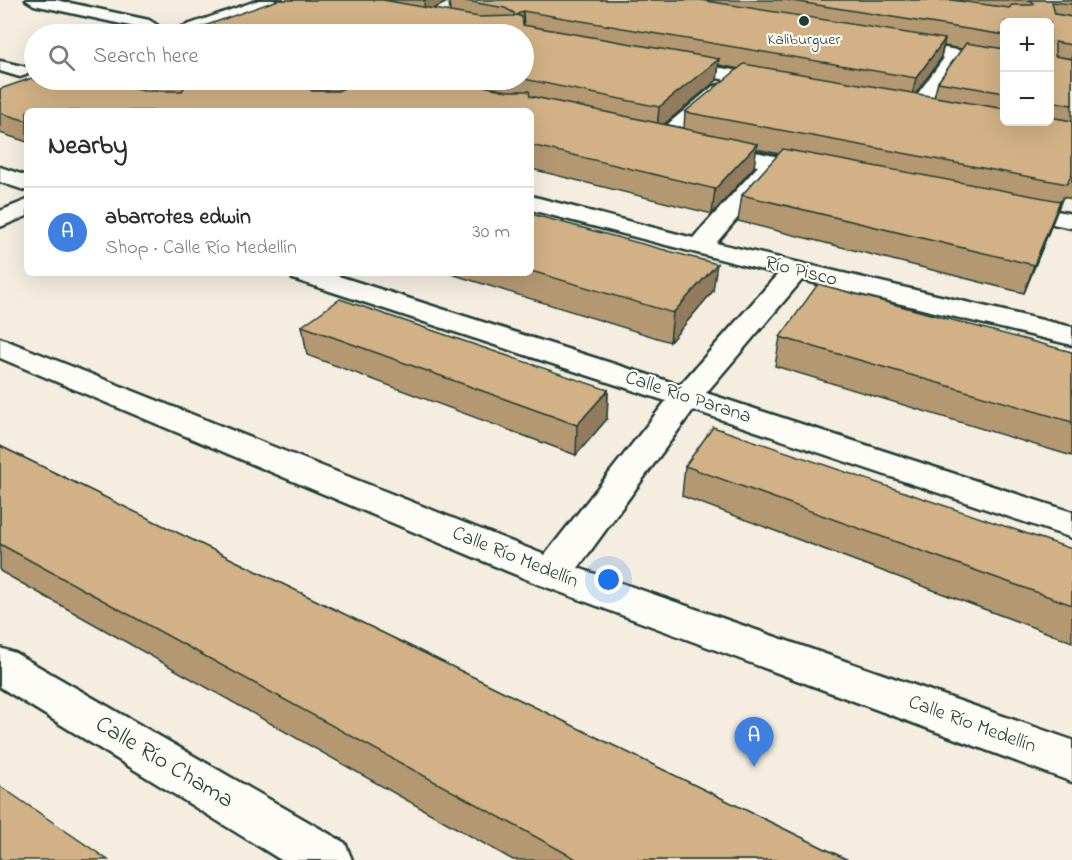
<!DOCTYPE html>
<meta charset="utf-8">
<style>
:root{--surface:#fff;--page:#f7f7f7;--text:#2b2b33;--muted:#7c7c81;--line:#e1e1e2;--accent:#b45309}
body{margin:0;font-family:"Indie Flower",sans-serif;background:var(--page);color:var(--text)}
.controls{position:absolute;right:18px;top:18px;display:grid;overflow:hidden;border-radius:9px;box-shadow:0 6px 24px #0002}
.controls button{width:54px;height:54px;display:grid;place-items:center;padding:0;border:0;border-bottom:2px solid var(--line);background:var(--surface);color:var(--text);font:30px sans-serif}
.you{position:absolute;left:609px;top:580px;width:21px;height:21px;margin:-15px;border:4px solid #fff;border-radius:50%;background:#1a73e8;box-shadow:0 0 0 9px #1a73e833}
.badge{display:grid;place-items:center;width:39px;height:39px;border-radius:50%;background:var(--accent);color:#fff;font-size:20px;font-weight:700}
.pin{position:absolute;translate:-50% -50px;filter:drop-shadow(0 2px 3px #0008)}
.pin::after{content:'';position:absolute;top:32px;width:21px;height:18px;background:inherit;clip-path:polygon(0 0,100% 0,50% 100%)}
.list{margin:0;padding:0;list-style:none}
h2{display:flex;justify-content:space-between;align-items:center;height:78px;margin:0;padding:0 24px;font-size:26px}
h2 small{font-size:20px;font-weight:400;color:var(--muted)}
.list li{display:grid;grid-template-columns:39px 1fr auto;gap:18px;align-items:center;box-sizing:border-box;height:90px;padding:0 24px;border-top:2px solid var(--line)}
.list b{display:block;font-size:22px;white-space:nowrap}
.list p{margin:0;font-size:20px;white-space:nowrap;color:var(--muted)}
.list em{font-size:20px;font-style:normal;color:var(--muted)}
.icon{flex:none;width:33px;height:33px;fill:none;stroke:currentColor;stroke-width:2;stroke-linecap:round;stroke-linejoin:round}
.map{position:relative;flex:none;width:1072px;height:860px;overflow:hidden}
.search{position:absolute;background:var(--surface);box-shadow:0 6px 24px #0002;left:24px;top:24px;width:510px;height:66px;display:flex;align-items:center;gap:15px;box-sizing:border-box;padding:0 21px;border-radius:33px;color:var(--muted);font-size:22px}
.panel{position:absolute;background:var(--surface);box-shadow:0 6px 24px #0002;left:24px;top:108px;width:510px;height:168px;border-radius:9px}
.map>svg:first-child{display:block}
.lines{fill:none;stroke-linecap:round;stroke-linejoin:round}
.minor-casing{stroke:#1f3d34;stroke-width:5}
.minor{fill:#fdfcf7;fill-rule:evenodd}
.wall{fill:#b49872;stroke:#1f3d34;stroke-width:1.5;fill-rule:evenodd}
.shaded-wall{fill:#927c5d;stroke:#1f3d34;stroke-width:1.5}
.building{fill:#d1b185;stroke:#1f3d34;stroke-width:1.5}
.poi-dot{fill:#1f3d34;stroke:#fdfcf7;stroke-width:2}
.labels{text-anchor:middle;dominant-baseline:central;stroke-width:4.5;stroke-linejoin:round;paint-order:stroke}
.far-poi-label{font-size:16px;fill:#1f3d34;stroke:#fdfcf7}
.street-label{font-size:20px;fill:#1f3d34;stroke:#fdfcf7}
.near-street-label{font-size:24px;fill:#1f3d34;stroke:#fdfcf7}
</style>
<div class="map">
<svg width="1072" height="860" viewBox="0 0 1072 860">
<rect width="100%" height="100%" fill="#f4ede0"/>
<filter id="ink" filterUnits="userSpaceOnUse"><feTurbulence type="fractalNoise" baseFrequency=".0167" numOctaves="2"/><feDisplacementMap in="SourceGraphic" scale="12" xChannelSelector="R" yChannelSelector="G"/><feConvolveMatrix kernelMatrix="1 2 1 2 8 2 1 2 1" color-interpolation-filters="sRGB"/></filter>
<g filter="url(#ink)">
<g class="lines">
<defs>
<g id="minor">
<polygon points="26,0 56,0 149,20 157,25 149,30 34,5"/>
<polygon points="259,0 282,0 279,3 193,34 171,34 173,30"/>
<polygon points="897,40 1004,58 1004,68 960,61 925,111 911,111 908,107 944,58 891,49 888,45 891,41"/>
<polygon points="673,60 776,77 783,79 785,83 783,87 776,89 667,69 664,65 667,61"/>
<polygon points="0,61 26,67 29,71 26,75 20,77 0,71"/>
<polygon points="41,80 66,80 64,84 0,108 0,95"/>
<polygon points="719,85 726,87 729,91 726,95 670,142 663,144 656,142 652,138 656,134 712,87"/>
<polygon points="712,143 822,166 825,171 822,176 814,178 779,170 716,243 1072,327 1072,345 802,280 706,393 1072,512 1072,538 693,410 578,568 1072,740 1072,782 538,584 0,358 0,338 545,555 666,401 293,279 289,273 329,273 680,385 778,274 531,210 531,196 693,238 758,166 704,154 701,149 704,144"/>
<polygon points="0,167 27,176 27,191 0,182"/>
<polygon points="27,200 27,216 0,227 0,211"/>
<polygon points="1012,202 1072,214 1072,228 1004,214 1000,209 1004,204"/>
<polygon points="0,648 15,653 345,843 352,860 281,860 0,687"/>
</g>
</defs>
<!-- minor casing -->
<use href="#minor" class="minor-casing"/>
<!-- minor -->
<use href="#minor" class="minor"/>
</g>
<!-- wall -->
<g class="wall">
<path d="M278,0H1072V199L1063,197L1024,293L738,221L742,195L779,154L756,149L754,167L712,214L531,169V111H27V142L0,133V89L50,83L103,81V80H524ZM449,1L450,12L433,9ZM1005,22H1050V122H1005ZM944,46L962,49L938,82L934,97L915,94L940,60ZM719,65L739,69L685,112L684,128L664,124L717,80Z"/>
<polygon points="531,214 713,291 670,342 448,273 531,273"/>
<polygon points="302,326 608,390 607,419 576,455 307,355"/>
<polygon points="780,337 1072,352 1072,456 775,366"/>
<polygon points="0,446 848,860 513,860 0,571"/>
<polygon points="685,466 1072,549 1072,642 682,496"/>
</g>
<!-- shaded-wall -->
<g class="shaded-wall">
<polygon points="424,0 449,0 449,1 425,13"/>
<polygon points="523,11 524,31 516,15"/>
<polygon points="945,39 940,60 911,100 916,78"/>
<polygon points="719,59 717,80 657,130 659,107"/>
<polygon points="321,80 365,80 317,105 310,89 314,83"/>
<polygon points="757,144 754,167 712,214 715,189"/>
<polygon points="1060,201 1051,226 1024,293 1034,265"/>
<polygon points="717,264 713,291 670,342 673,313"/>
<polygon points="608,390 607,419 576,455 577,425"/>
</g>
<!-- building -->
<g class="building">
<polygon points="278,0 383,0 479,17 514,16 514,13 505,8 460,0 700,0 945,39 916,78 523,11 516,15 522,17 523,25 719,59 659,107 524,79 524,34 182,34"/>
<polygon points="786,0 952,0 1009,8 1012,5 1032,5 1034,3 1030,0 1072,0 1072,4 1052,2 1055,14 1072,17 1072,45 1055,42 1055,56 1072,59 1072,105 1050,101 1050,22 1005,22 1005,35"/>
<polygon points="966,43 1005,49 1005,93 938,82"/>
<polygon points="744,64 1005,109 1005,122 1050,122 1050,117 1072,121 1072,173 1067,184 685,112"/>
<polygon points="32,78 34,78 34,80 39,80 50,83 58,80 98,80 147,91 182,91 184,88 180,83 164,80 321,80 314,83 310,89 312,91 338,91 360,80 453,80 507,91 529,91 530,96 757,144 715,189 531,145 531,111 27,111 27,121 0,113 0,89"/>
<polygon points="783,149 1060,201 1034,265 742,195"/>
<polygon points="531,214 717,264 673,313 531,271"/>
<polygon points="818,284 1072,352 1072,422 780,337"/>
<polygon points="340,299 608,390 577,425 302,326"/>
<polygon points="713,427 1072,549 1072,605 685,466"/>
<polygon points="0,446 848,860 578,860 0,544"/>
<polygon points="0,786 108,860 0,860"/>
</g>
</g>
<!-- markers -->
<circle class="poi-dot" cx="804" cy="21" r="6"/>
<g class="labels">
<!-- far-poi labels -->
<g class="far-poi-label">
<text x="804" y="40">Kaliburguer</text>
</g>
<!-- street labels -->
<g class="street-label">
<text transform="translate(801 272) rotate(14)">Río Pisco</text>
<text transform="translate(688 398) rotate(18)">Calle Río Parana</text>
<text transform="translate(515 558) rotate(22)">Calle Río Medellín</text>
<text transform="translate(972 725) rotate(20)">Calle Río Medellín</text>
</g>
<!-- near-street labels -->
<g class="near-street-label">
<text transform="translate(164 763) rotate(31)">Calle Río Chama</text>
</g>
</g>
</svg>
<div class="controls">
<button>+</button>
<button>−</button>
</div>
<div class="you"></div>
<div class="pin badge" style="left:754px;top:767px;background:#3f7fe0">A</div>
<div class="search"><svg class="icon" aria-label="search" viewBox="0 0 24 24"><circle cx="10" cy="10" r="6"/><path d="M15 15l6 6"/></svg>Search here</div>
<section class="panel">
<h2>Nearby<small></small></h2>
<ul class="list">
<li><span class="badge" style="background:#3f7fe0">A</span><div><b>abarrotes edwin</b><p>Shop · Calle Río Medellín</p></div><em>30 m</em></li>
</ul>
</section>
</div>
